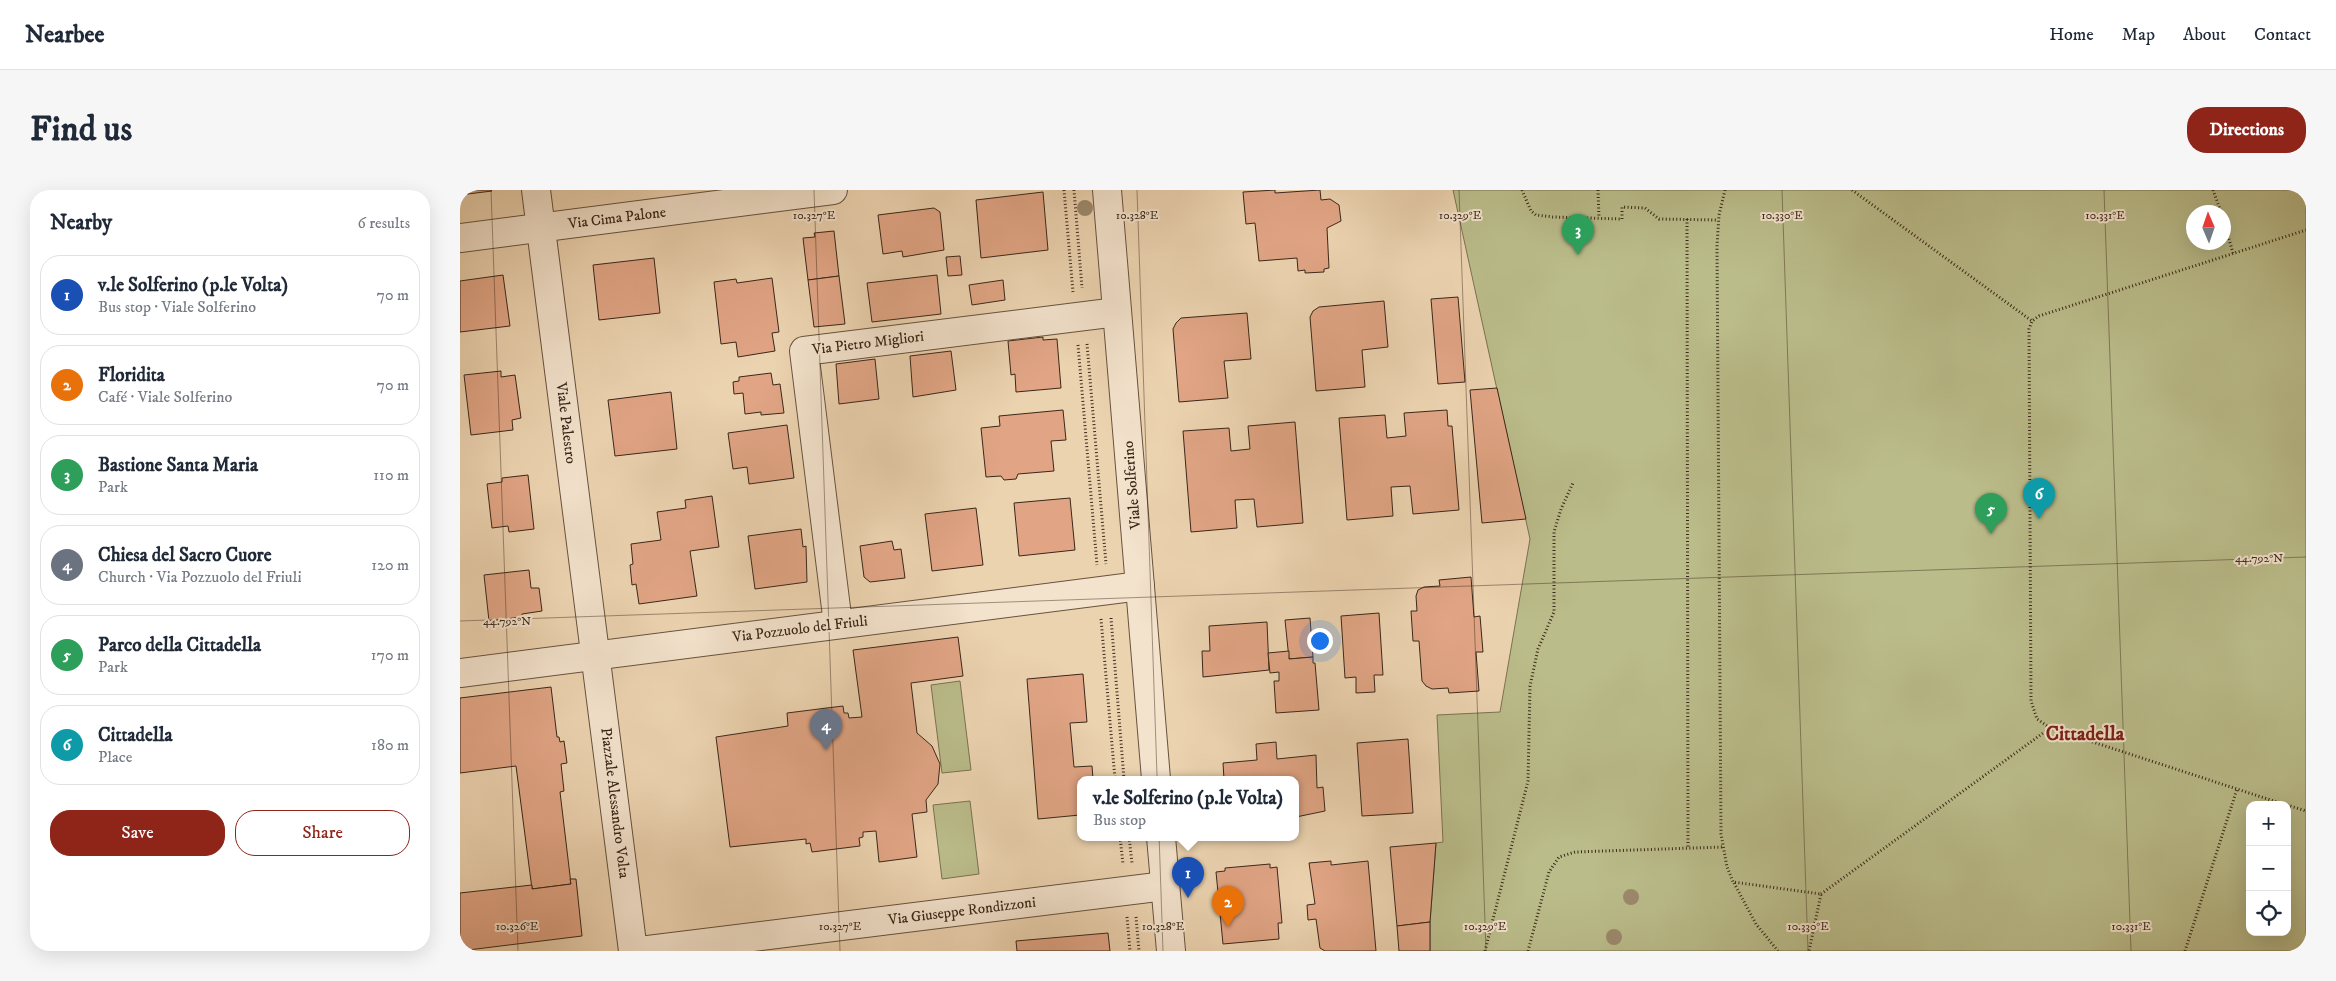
<!DOCTYPE html>
<meta charset="utf-8">
<style>
:root{--surface:#fff;--page:#f6f6f7;--text:#1f2937;--muted:#747a83;--line:#e0e1e3;--accent:#8f2418}
body{margin:0;font-family:"IM FELL DW Pica",serif;background:var(--page);color:var(--text)}
.controls{position:absolute;right:15px;bottom:15px;display:grid;overflow:hidden;border-radius:10px;box-shadow:0 5px 20px #0002}
.controls button{width:45px;height:45px;display:grid;place-items:center;padding:0;border:0;border-bottom:1px solid var(--line);background:var(--surface);color:var(--text);font:25px sans-serif}
.compass{position:absolute;left:1726px;top:15px;width:45px;height:45px;border-radius:50%;background:var(--surface);box-shadow:0 5px 20px #0002;rotate:358deg}
.you{position:absolute;left:859px;top:450px;width:18px;height:18px;margin:-12px;border:4px solid #fff;border-radius:50%;background:#1a73e8;box-shadow:0 0 0 8px #1a73e833}
.badge{display:grid;place-items:center;width:32px;height:32px;border-radius:50%;background:var(--accent);color:#fff;font-size:16px;font-weight:700}
.pin{position:absolute;translate:-50% -41px;filter:drop-shadow(0 1px 2px #0008)}
.pin::after{content:'';position:absolute;top:26px;width:18px;height:15px;background:inherit;clip-path:polygon(0 0,100% 0,50% 100%)}
.popup{position:absolute;left:617px;top:586px;width:222px;height:65px;box-sizing:border-box;display:grid;place-content:center;border-radius:10px;background:var(--surface);filter:drop-shadow(0 1px 4px #0005);font-size:16px;white-space:nowrap;color:var(--muted)}
.popup b{font-size:19px;color:var(--text)}
.popup::after{content:'';position:absolute;left:50%;top:100%;margin-left:-10px;border:10px solid transparent;border-top-color:var(--surface)}
.list{margin:0;padding:0;list-style:none}
h2{display:flex;justify-content:space-between;align-items:center;height:65px;margin:0;padding:0 20px;font-size:21px}
h2 small{font-size:16px;font-weight:400;color:var(--muted)}
.list li{display:grid;grid-template-columns:32px 1fr auto;gap:15px;align-items:center;box-sizing:border-box;height:80px;margin:0 10px 10px;padding:0 10px;border:1px solid var(--line);border-radius:20px}
.list b{display:block;font-size:19px;white-space:nowrap}
.list p{margin:0;font-size:16px;white-space:nowrap;color:var(--muted)}
.list em{font-size:16px;font-style:normal;color:var(--muted)}
.actions{display:flex;gap:10px;padding:15px 20px}
.actions a{flex:1;padding:11px 0;border:1px solid var(--accent);border-radius:20px;text-align:center;font-size:18px;color:var(--accent)}
.actions .main{background:var(--accent);color:#fff}
.icon{flex:none;width:28px;height:28px;fill:none;stroke:currentColor;stroke-width:2;stroke-linecap:round;stroke-linejoin:round}
.map{position:relative;flex:none;width:1846px;height:761px;overflow:hidden;border-radius:20px}
header{display:flex;align-items:center;gap:30px;box-sizing:border-box;height:70px;padding:0 25px;background:var(--surface);border-bottom:1px solid var(--line)}
header strong{font-size:24px}
nav{display:flex;gap:28px;margin-inline-start:auto;font-size:18px}
.intro{display:flex;align-items:center;justify-content:space-between;box-sizing:border-box;height:120px;padding:0 30px}
h1{margin:0;font-size:35px}
.button{padding:12px 22px;border-radius:20px;background:var(--accent);color:#fff;font-size:18px;font-weight:700}
main{display:flex;gap:30px;padding:0 30px}
aside{flex:1;background:var(--surface);border-radius:20px;box-shadow:0 5px 20px #0002}
.map>svg:first-child{display:block}
.green{fill:#babc8a;stroke:#7a7252;fill-rule:evenodd}
.building{fill:#e1a585;stroke:#3a2719}
.lines{fill:none;stroke-linecap:round;stroke-linejoin:round}
.minor-casing{stroke:#66523f;stroke-width:30}
.path{stroke:#3a2719;stroke-width:3;stroke-dasharray:1 2.5;stroke-linecap:butt}
.minor{stroke:#f3e2cc;stroke-width:28}
.tree{fill:#9c896c}
.ticks{fill:none;stroke:#3a2719;stroke-width:1;stroke-opacity:0.45}
.labels{text-anchor:middle;dominant-baseline:central;stroke-width:4;stroke-linejoin:round;paint-order:stroke}
.street-label{font-size:15px;fill:#3a2719;stroke:#f3e2cc}
.district-label{font-size:20px;font-weight:bold;fill:#7a1f14;stroke:#f3e2cc}
.ticks-label{font-size:12px;text-anchor:middle;fill:#3a2719;stroke:#f3e2cc;stroke-width:4;stroke-linejoin:round;paint-order:stroke}
</style>
<header>
<strong>Nearbee</strong>
<nav><a>Home</a><a>Map</a><a>About</a><a>Contact</a></nav>
</header>
<div class="intro"><h1>Find us</h1><a class="button">Directions</a></div>
<main>
<aside>
<h2>Nearby<small>6 results</small></h2>
<ul class="list">
<li><span class="badge" style="background:#1a4fb4">1</span><div><b>v.le Solferino (p.le Volta)</b><p>Bus stop · Viale Solferino</p></div><em>70 m</em></li>
<li><span class="badge" style="background:#e8710a">2</span><div><b>Floridita</b><p>Café · Viale Solferino</p></div><em>70 m</em></li>
<li><span class="badge" style="background:#2e9e5b">3</span><div><b>Bastione Santa Maria</b><p>Park</p></div><em>110 m</em></li>
<li><span class="badge" style="background:#6b7280">4</span><div><b>Chiesa del Sacro Cuore</b><p>Church · Via Pozzuolo del Friuli</p></div><em>120 m</em></li>
<li><span class="badge" style="background:#2e9e5b">5</span><div><b>Parco della Cittadella</b><p>Park</p></div><em>170 m</em></li>
<li><span class="badge" style="background:#0f9aa8">6</span><div><b>Cittadella</b><p>Place</p></div><em>180 m</em></li>
</ul>
<div class="actions"><a class="main">Save</a><a>Share</a></div>
</aside>
<div class="map">
<svg width="1846" height="761" viewBox="0 0 1846 761">
<rect width="100%" height="100%" fill="#ecd3b0"/>
<filter id="stains"><feTurbulence type="fractalNoise" baseFrequency=".004" numOctaves="4"/><feColorMatrix values="0 0 0 0 .2 0 0 0 0 .09 0 0 0 0 .02 0 0 0 .5 -.17"/></filter>
<radialGradient id="worn" r=".72"><stop offset=".6" stop-color="#630" stop-opacity="0"/><stop offset="1" stop-color="#630" stop-opacity=".3"/></radialGradient>
<!-- green -->
<g class="green">
<path d="M993,0H1846V761H970V732L976,653L983,652L977,525L1040,522L1070,349ZM1734,22H1764V52H1734ZM1790,615H1827V742H1790Z"/>
<polygon points="500,491 511,580 482,583 471,495"/>
<polygon points="510,611 519,684 482,689 473,615"/>
</g>
<!-- building -->
<g class="building">
<polygon points="0,0 31,0 32,1 0,5"/>
<polygon points="815,0 815,3 860,0 861,10 870,9 879,15 881,31 867,38 869,78 864,79 864,82 845,83 845,80 838,81 837,68 799,71 795,33 786,34 783,2"/>
<polygon points="583,2 588,60 521,68 516,10"/>
<polygon points="474,18 480,22 484,60 443,67 442,61 423,64 418,25"/>
<polygon points="374,41 379,86 348,90 343,48 355,47 354,43"/>
<polygon points="500,66 502,85 488,86 486,67"/>
<polygon points="194,68 200,123 139,130 133,75"/>
<polygon points="43,85 50,136 0,142 0,91"/>
<polygon points="477,85 481,124 412,132 407,93"/>
<polygon points="379,86 385,134 354,137 348,90"/>
<polygon points="312,88 319,142 312,143 315,161 278,167 276,152 261,154 254,92 276,89 277,93"/>
<polygon points="543,90 545,110 512,115 509,95"/>
<polygon points="998,107 1005,192 978,194 971,109"/>
<polygon points="924,111 928,157 902,160 905,197 856,201 850,127 853,121 859,117"/>
<polygon points="787,123 791,169 764,171 768,208 719,212 713,139 716,133 721,128"/>
<polygon points="583,147 583,150 597,149 601,198 556,202 555,184 551,185 548,151"/>
<polygon points="491,161 496,200 453,207 450,166"/>
<polygon points="415,169 419,209 379,214 376,174"/>
<polygon points="41,181 41,187 55,185 61,228 52,230 53,240 11,245 4,185"/>
<polygon points="311,183 313,195 320,194 324,223 301,225 301,222 285,224 283,203 274,204 273,192 279,191 279,187"/>
<polygon points="1037,198 1066,329 1022,333 1010,200"/>
<polygon points="211,202 217,259 155,266 148,210"/>
<polygon points="603,220 606,250 591,251 594,281 558,284 556,289 544,290 541,286 526,287 521,238 540,236 539,226"/>
<polygon points="987,220 988,236 992,236 999,320 953,324 950,296 931,297 933,326 887,330 879,228 925,225 927,248 946,246 944,223"/>
<polygon points="835,232 843,333 797,337 794,309 775,310 777,338 731,342 723,241 769,238 771,261 790,259 788,236"/>
<polygon points="327,235 334,288 289,294 287,277 273,279 268,243"/>
<polygon points="68,285 74,339 49,342 48,336 32,338 27,294 42,292 42,288"/>
<polygon points="252,306 259,357 230,361 237,406 179,414 176,394 172,395 170,375 173,374 171,354 201,350 197,322 226,318 225,310"/>
<polygon points="610,308 615,360 559,366 554,313"/>
<polygon points="516,318 523,375 472,381 465,324"/>
<polygon points="341,339 343,357 346,356 347,392 295,399 288,346"/>
<polygon points="432,351 434,360 441,359 445,388 410,392 404,387 400,356"/>
<polygon points="69,380 71,398 79,398 82,421 62,424 62,427 29,431 24,385"/>
<polygon points="1011,387 1014,427 1020,426 1023,462 1016,462 1019,501 989,503 988,498 972,499 966,496 962,491 959,451 953,451 951,421 957,421 956,406 958,400 964,397 980,396 979,390"/>
<polygon points="919,423 923,485 914,485 915,502 896,503 896,487 885,488 881,426"/>
<polygon points="850,428 853,467 829,469 825,430"/>
<polygon points="807,432 809,480 743,487 742,461 750,461 749,436"/>
<polygon points="498,447 503,486 451,493 457,543 472,556 480,574 478,594 466,610 467,622 452,624 457,667 419,672 416,641 403,642 403,647 399,648 400,656 352,662 350,653 346,654 346,649 270,657 256,547 328,536 327,523 383,516 384,523 388,523 389,528 402,527 393,460"/>
<polygon points="829,461 829,469 853,467 853,473 855,473 859,520 816,523 814,491 819,491 819,482 810,483 808,463"/>
<polygon points="623,484 627,532 610,533 614,577 632,576 633,589 620,589 620,625 578,629 567,489"/>
<polygon points="91,497 97,547 99,547 100,552 104,551 107,573 101,574 104,601 100,602 111,694 72,699 56,576 0,583 0,508"/>
<polygon points="948,549 953,623 902,626 897,553"/>
<polygon points="816,552 817,569 856,565 857,598 863,597 865,621 836,627 836,589 764,589 763,573 797,570 796,554"/>
<polygon points="976,653 970,732 937,736 930,657"/>
<polygon points="871,671 871,675 908,671 916,761 865,761 860,758 856,729 848,730 847,715 855,714 849,673"/>
<polygon points="810,674 810,678 817,677 822,733 818,733 819,749 763,754 756,682 765,681 765,678"/>
<polygon points="110,689 116,689 122,746 0,761 0,703 72,695 72,699 111,694"/>
<polygon points="970,732 970,761 939,761 937,736"/>
<polygon points="648,743 650,761 557,761 556,751"/>
</g>
<g class="lines">
<defs>
<g id="minor">
<polyline points="76,0 173,761"/>
<polyline points="647,0 696,589"/>
<polyline points="0,48 373,0"/>
<polyline points="378,434 344,161 657,122"/>
<polyline points="0,483 680,396"/>
<polyline points="701,647 711,761"/>
<polyline points="180,761 705,696"/>
</g>
</defs>
<!-- minor casing -->
<use href="#minor" class="minor-casing"/>
<!-- path -->
<g class="path">
<polyline points="604,0 613,102"/>
<polyline points="614,0 622,98"/>
<polyline points="1062,0 1071,21 1076,25 1093,27 1162,29 1162,17 1185,18 1199,29 1258,30"/>
<polyline points="1138,0 1139,28"/>
<polyline points="1265,0 1259,25 1257,56 1261,644 1267,677 1273,692 1361,704 1349,761"/>
<polyline points="1392,0 1572,131"/>
<polyline points="1753,0 1761,22"/>
<polyline points="1227,29 1228,658"/>
<polyline points="1764,32 1773,63"/>
<polyline points="627,154 646,374"/>
<polyline points="618,155 637,375"/>
<polyline points="651,428 664,589"/>
<polyline points="641,429 655,589"/>
<polyline points="1826,615 1590,538 1577,529 1571,511 1569,139 1572,131 1579,126 1846,40"/>
<polyline points="1827,615 1846,621"/>
<polyline points="660,647 663,674"/>
<polyline points="669,647 672,673"/>
<polyline points="1274,693 1296,734 1318,761"/>
<polyline points="1361,704 1590,538"/>
<polyline points="667,727 670,761"/>
<polyline points="676,727 679,761"/>
<polyline points="1025,761 1068,591 1070,496 1078,459 1094,422 1094,342 1101,319 1113,293"/>
<polyline points="1068,761 1089,682 1099,667 1115,662 1263,657"/>
<polyline points="1725,761 1777,599"/>
</g>
<!-- minor -->
<use href="#minor" class="minor"/>
</g>
<!-- trees -->
<g class="tree">
<circle cx="625" cy="18" r="8"/>
<circle cx="1171" cy="707" r="8"/>
<circle cx="1154" cy="747" r="8"/>
</g>
<!-- ticks -->
<path class="ticks" d="M31,0L58,761M354,0L380,761M677,0L703,761M999,0L1026,761M1322,0L1348,761M1644,0L1671,761M0,431L1846,367"/>
<g class="labels">
<!-- street labels -->
<g class="street-label">
<text transform="translate(157 28) rotate(-7)">Via Cima Palone</text>
<text transform="translate(408 153) rotate(-7)">Via Pietro Migliori</text>
<text transform="translate(106 233) rotate(83)">Viale Palestro</text>
<text transform="translate(672 295) rotate(-95)">Viale Solferino</text>
<text transform="translate(340 439) rotate(-7)">Via Pozzuolo del Friuli</text>
<text transform="translate(155 613) rotate(83)">Piazzale Alessandro Volta</text>
<text transform="translate(502 721) rotate(-7)">Via Giuseppe Rondizzoni</text>
</g>
<!-- district labels -->
<g class="district-label">
<text x="1625" y="544">Cittadella</text>
</g>
</g>
<g class="ticks-label">
<text x="354" y="29">10.327°E</text>
<text x="677" y="29">10.328°E</text>
<text x="1000" y="29">10.329°E</text>
<text x="1322" y="29">10.330°E</text>
<text x="1645" y="29">10.331°E</text>
<text x="1799" y="372">44.792°N</text>
<text x="47" y="435">44.792°N</text>
<text x="57" y="740">10.326°E</text>
<text x="380" y="740">10.327°E</text>
<text x="703" y="740">10.328°E</text>
<text x="1025" y="740">10.329°E</text>
<text x="1348" y="740">10.330°E</text>
<text x="1671" y="740">10.331°E</text>
</g>
<rect width="100%" height="100%" filter="url(#stains)"/>
<rect width="100%" height="100%" fill="url(#worn)"/>
</svg>
<div class="controls">
<button>+</button>
<button>−</button>
<button><svg class="icon" aria-label="locate" viewBox="0 0 24 24"><circle cx="12" cy="12" r="6"/><path d="M12 2v4M12 18v4M2 12h4M18 12h4"/></svg></button>
</div>
<svg class="compass" viewBox="-18 -18 36 36"><path d="M0-13l5 13h-10z" fill="#e53935"/><path d="M0 13l5-13h-10z" fill="#747a83"/></svg>
<div class="you"></div>
<div class="pin badge" style="left:728px;top:708px;background:#1a4fb4">1</div>
<div class="popup"><b>v.le Solferino (p.le Volta)</b>Bus stop</div>
<div class="pin badge" style="left:768px;top:737px;background:#e8710a">2</div>
<div class="pin badge" style="left:1118px;top:65px;background:#2e9e5b">3</div>
<div class="pin badge" style="left:366px;top:560px;background:#6b7280">4</div>
<div class="pin badge" style="left:1531px;top:344px;background:#2e9e5b">5</div>
<div class="pin badge" style="left:1579px;top:329px;background:#0f9aa8">6</div>
</div>
</main>
